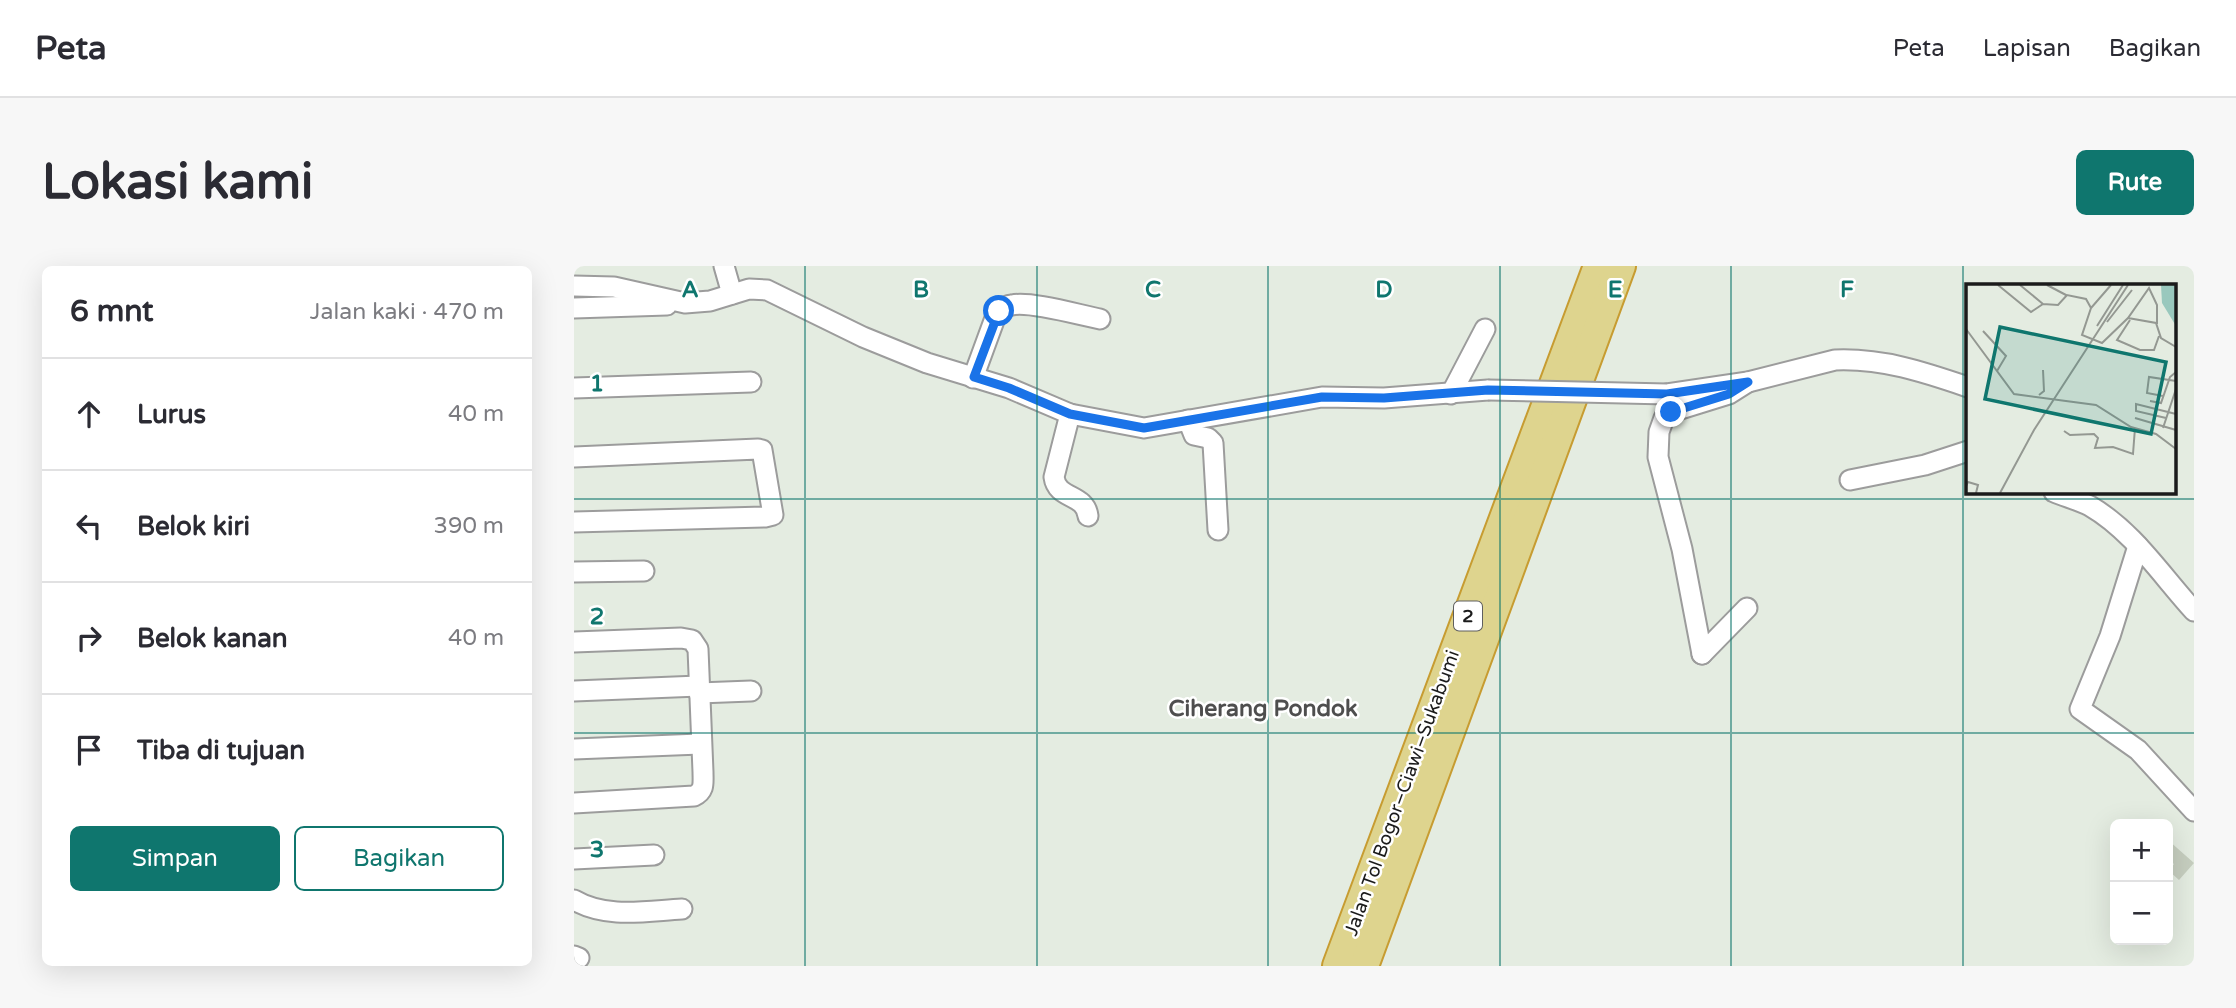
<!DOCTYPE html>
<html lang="id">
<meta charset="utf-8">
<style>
:root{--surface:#fff;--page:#f7f7f7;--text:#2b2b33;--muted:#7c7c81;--line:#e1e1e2;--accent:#0f766e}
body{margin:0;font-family:"Varela Round",sans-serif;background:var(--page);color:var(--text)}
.controls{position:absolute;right:21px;bottom:21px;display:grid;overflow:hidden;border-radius:10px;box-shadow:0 7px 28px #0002}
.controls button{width:63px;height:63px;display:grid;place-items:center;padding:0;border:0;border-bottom:2px solid var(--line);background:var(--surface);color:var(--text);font:35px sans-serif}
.stop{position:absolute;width:21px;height:21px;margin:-16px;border:5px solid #1a73e8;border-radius:50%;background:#fff}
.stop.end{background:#1a73e8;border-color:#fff;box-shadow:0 2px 7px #0008}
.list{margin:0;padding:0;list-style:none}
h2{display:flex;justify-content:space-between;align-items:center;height:91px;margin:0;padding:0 28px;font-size:30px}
h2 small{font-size:23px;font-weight:400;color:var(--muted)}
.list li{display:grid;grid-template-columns:46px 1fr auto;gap:21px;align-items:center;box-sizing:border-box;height:112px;padding:0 28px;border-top:2px solid var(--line)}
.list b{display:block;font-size:26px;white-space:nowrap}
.list em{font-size:23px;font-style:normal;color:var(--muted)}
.actions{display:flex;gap:14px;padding:21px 28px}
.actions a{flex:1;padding:16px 0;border:2px solid var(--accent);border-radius:10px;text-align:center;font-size:24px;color:var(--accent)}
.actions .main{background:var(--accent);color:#fff}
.icon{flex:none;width:38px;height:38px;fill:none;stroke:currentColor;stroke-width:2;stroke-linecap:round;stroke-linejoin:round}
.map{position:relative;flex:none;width:1620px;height:700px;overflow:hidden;border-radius:10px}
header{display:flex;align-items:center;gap:42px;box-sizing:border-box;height:98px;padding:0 35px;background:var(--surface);border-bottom:2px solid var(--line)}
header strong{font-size:33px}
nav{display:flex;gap:38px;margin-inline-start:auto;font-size:24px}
.intro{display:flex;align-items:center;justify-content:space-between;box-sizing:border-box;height:168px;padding:0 42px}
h1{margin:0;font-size:49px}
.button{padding:18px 32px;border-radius:10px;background:var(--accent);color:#fff;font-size:24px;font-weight:700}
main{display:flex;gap:42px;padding:0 42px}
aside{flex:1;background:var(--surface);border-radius:10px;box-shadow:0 7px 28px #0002}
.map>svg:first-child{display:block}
.building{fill:#c6cebf}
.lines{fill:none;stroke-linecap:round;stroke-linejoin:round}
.minor-casing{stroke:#9c9c9c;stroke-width:23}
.highway-casing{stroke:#c79c31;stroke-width:32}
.minor{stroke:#fff;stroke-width:19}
.highway{stroke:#ded48e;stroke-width:28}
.minor-bridge-casing{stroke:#9c9c9c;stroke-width:23;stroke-linecap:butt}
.minor-bridge{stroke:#fff;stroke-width:19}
.route{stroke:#1a73e8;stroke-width:9}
.grid{fill:none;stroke:#0f766e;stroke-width:2;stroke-opacity:0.55}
.labels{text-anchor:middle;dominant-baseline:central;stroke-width:5;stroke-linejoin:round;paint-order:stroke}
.shield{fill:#fff;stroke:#5f5f5f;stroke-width:2}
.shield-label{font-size:18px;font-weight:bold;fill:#1b1b1b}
.street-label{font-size:19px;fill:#1b1b1b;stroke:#fff}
.quarter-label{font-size:23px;font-weight:bold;fill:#4e4e4e;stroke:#fff}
.inset-road{fill:none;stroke:#949892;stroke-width:2}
.view{fill:#0f766e;fill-opacity:0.15;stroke:#0f766e;stroke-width:3.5}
.inset-edge{fill:none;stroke:#1b1b1b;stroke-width:3.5}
.grid-label{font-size:23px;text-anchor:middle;font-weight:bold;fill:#0f766e;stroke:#fff;stroke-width:5;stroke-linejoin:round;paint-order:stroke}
</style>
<header>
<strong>Peta</strong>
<nav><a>Peta</a><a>Lapisan</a><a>Bagikan</a></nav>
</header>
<div class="intro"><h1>Lokasi kami</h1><a class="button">Rute</a></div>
<main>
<aside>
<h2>6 mnt<small>Jalan kaki · 470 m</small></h2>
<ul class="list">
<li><svg class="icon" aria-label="ahead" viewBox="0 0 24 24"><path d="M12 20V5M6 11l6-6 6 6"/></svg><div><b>Lurus</b></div><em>40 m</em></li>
<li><svg class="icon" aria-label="left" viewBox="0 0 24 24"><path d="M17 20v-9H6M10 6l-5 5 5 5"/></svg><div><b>Belok kiri</b></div><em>390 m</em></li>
<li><svg class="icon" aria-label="right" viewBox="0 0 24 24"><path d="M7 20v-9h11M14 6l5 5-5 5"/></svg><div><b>Belok kanan</b></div><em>40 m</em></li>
<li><svg class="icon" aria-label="arrive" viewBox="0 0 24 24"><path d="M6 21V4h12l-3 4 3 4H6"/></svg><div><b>Tiba di tujuan</b></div></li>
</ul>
<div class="actions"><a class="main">Simpan</a><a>Bagikan</a></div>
</aside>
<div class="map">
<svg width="1620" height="700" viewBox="0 0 1620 700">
<rect width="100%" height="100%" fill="#e4ece1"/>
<!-- building -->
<polygon class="building" points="1594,574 1620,597 1605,614 1595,605 1600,598 1594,593"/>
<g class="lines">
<defs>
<g id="minor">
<polyline points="150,0 158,28"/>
<polyline points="0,20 40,21 111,37 136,35 175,23 193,24 289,71 353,97 435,122 496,148 570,162 748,131 810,132 914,124"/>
<polyline points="0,42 93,39"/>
<path d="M399,112L421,52C425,45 429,40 438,39C457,35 505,49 526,53"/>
<polyline points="0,122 177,116"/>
<polyline points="877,128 911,63"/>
<path d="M1093,128L1174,116L1261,94C1308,92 1350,106 1394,121"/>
<path d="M496,148L480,211C483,234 511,227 514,250"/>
<polyline points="614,154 620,169 634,172 639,177 644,264"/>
<polyline points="0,191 184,183 188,184 199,249 191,251 0,256"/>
<polyline points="1276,214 1351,199 1394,185"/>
<path d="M1480,226C1492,231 1504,234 1516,240C1559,265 1587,309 1620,345"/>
<polyline points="1564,280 1536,370 1506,443 1564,484 1620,545"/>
<polyline points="0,306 70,305"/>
<path d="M0,376L107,372L118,374L124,383L129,506C129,517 131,525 120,530L0,537"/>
<polyline points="1128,388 1108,283 1084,191 1085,166 1090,152 1097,146 1155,128 1174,116"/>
<polyline points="1128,388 1173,342"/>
<polyline points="0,425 125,420"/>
<polyline points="125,427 177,425"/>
<polyline points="0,483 126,478"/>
<polyline points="0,593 80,589"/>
<path d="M0,634C32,653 72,645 108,643"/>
<polyline points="0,690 5,692"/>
</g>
<g id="highway">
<polyline points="763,700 1024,0"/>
<polyline points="790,700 1047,0"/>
</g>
</defs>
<!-- minor casing -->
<use href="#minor" class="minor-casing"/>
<!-- highway casing -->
<use href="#highway" class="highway-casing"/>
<!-- minor -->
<use href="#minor" class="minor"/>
<!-- highway -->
<use href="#highway" class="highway"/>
<defs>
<polyline id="minor-bridge" points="914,124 1093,128"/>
</defs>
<!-- minor-bridge casing -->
<use href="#minor-bridge" class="minor-bridge-casing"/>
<!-- minor-bridge -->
<use href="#minor-bridge" class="minor-bridge"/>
</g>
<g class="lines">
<!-- route -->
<polyline class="route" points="425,45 400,111 435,122 496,148 570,162 748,131 810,132 914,124 1093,128 1174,116 1155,128 1097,146"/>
</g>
<!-- grid -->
<path class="grid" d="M231,0V700M463,0V700M694,0V700M926,0V700M1157,0V700M1389,0V700M0,233H1620M0,467H1620"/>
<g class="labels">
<!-- shield labels -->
<rect class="shield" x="880" y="335.5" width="28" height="29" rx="5"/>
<g class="shield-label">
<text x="894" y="350">2</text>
</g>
<!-- street labels -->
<g class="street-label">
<text transform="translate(828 527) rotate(-70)">Jalan Tol Bogor–Ciawi–Sukabumi</text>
</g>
<!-- quarter labels -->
<g class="quarter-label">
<text x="689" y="443">Ciherang Pondok</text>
</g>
</g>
<!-- overview -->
<g transform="translate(1392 18)">
<rect width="210" height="210" fill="#e4ece1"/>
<path d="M195,1H210V42L196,19Z" fill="#99c8bd"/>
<path class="inset-road" d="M32,1L65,28L77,20L92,21L101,11L120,15L125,24M54,1L77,20M81,1L100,11M145,1L125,24L116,51L136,59L162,34L183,4L191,21V40M162,34L190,39L195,54L210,63M164,36L151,56L174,66H188L193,52M141,38L166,6M131,42L157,1M0,45L48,110L130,121L165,143L190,150L210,165M17,47L40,72L31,87M73,111L78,107L77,86M197,112L181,109L183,93L210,97M184,117L195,119L204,93L210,88M169,134L210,146M200,134L170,127V120L210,130M197,144L210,105M98,147L104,151L128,150L132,154L129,164L147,163L167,170L169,144M0,202L2,198L12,201L10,209M34,209L68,146L162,1"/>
<path class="view" d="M34,43L200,78L185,150L19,115Z"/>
<rect width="210" height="210" class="inset-edge"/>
</g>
<g class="grid-label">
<text x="116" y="31">A</text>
<text x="347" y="31">B</text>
<text x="579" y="31">C</text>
<text x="810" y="31">D</text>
<text x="1041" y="31">E</text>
<text x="1273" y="31">F</text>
<text x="23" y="125">1</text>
<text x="23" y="358">2</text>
<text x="23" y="591">3</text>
</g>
</svg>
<div class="controls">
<button>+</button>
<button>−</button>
</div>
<div class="stop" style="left:425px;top:45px"></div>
<div class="stop end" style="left:1097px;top:146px"></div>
</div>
</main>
